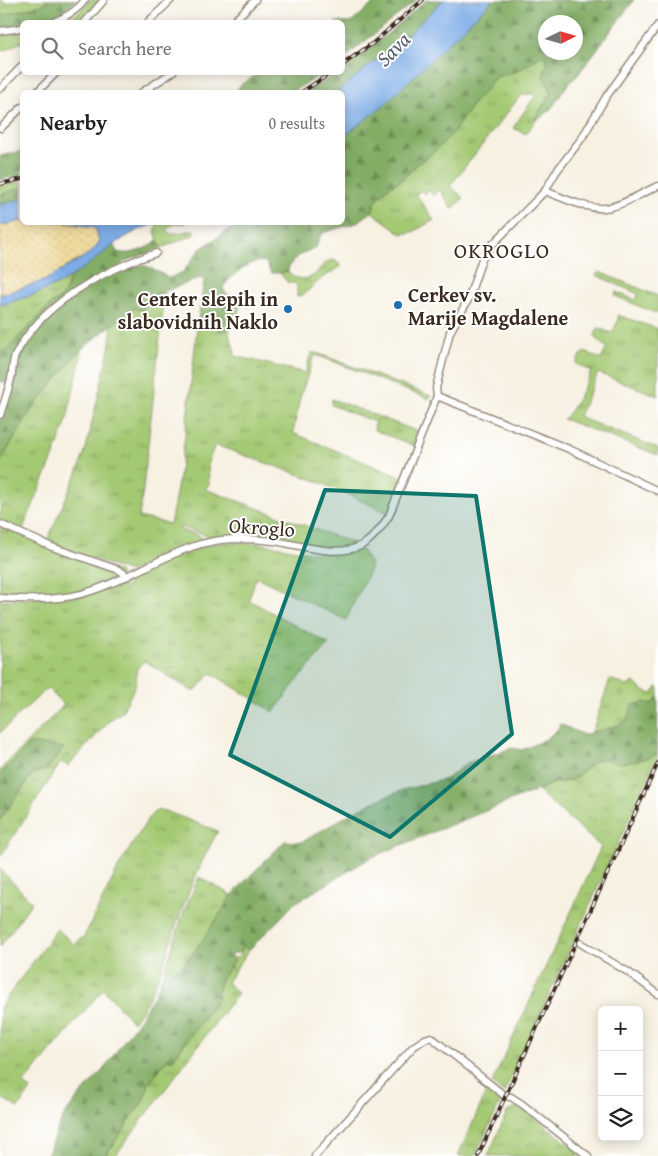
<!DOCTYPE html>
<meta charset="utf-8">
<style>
:root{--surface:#fff;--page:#f2f2f2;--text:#222;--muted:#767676;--line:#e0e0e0}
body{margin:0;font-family:"Gentium Book Plus",serif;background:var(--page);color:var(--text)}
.controls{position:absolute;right:15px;bottom:15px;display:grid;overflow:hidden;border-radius:8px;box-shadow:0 2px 12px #0003}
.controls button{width:45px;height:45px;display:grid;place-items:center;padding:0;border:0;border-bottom:1px solid var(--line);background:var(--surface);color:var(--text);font:25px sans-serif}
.compass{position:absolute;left:538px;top:15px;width:45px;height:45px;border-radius:50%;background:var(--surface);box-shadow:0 2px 12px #0003;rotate:85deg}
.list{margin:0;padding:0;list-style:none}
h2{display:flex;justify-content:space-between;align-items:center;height:65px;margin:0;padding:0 20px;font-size:21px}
h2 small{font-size:16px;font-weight:400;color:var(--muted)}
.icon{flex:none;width:28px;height:28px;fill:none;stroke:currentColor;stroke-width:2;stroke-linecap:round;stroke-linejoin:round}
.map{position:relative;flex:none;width:658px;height:1156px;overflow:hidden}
.search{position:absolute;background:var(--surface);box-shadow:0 2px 12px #0003;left:20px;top:20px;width:325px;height:55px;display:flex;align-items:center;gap:12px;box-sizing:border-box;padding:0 18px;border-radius:8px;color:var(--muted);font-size:19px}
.panel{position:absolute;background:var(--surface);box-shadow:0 2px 12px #0003;left:20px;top:90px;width:325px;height:135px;border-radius:8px}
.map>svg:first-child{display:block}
.grass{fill:url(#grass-tufts);stroke:#707a48}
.forest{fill:url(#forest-firs);stroke:#5f6c42;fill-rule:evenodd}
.sand{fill:url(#sand-dots);stroke:#94825e}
.water{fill:#7babe5;stroke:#5b6a82}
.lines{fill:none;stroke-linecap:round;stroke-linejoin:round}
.minor-casing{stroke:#998e80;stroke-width:9}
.minor{stroke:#fff;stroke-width:6}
.rail-casing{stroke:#3b2a1e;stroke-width:4}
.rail{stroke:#fff;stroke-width:2;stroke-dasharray:5.5;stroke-linecap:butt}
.marked{fill:#0f766e;fill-opacity:0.2;stroke:#0f766e;stroke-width:4;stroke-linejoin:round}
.poi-dot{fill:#1f6fb2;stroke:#fff;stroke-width:2}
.labels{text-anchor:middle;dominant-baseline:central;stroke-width:4;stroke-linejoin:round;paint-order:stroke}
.poi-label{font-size:20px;font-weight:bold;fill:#3b2a1e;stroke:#fff;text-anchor:start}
.street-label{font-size:20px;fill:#3b2a1e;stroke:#fff}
.water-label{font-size:21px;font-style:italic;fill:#555e6e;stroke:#fff}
.quarter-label{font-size:22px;letter-spacing:1px;fill:#3b2a1e;stroke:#fff}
</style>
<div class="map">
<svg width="658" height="1156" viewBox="0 0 658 1156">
<defs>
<pattern id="grass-tufts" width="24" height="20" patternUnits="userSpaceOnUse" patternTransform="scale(1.25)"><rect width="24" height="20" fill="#a4c973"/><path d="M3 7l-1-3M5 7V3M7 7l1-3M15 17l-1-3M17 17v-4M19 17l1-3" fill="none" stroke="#87a35e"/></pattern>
<pattern id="forest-firs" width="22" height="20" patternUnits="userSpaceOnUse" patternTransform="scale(1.25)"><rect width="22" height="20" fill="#83ad65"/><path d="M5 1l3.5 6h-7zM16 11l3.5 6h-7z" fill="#6c8d53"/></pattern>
<pattern id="sand-dots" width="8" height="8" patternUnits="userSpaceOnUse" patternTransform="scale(1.25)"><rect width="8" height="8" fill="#eeda9e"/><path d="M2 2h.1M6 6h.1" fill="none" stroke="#cdbb88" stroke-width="1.8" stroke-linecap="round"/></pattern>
</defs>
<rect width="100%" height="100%" fill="#fff"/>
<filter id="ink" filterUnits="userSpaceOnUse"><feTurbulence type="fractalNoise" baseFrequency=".02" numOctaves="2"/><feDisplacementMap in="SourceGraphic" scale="10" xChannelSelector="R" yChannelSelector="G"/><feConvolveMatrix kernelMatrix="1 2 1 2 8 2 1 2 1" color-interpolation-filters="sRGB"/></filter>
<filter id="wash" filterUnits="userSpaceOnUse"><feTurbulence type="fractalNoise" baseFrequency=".0096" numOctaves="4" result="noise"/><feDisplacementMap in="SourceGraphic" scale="20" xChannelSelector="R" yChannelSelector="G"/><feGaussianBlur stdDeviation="1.12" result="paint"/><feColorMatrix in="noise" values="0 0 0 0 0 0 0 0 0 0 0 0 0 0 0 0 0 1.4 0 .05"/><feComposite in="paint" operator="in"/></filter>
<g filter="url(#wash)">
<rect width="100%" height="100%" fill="#f7f1e2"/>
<!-- grass -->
<g class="grass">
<polygon points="0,0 7,3 22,0 50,0 41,5 0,16"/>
<polygon points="90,0 101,0 82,22 64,22 78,13"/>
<path d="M21,32L22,43C14,43 9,52 0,50V35Z"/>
<polygon points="545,55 548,64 543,76 552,93 535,117 536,120 526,134 513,128 535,96 533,94 521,95 450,186 464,198 452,209 440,190 433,196 430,190 424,194 422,190 416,194 434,220 413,232 402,234 372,212 376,201 387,188 404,178 415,166 437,149 453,133 474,102 487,89 491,81 499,76 518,71 541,56"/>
<polygon points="22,181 22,187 0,195 0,186"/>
<path d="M158,222L186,223C178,223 170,223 167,231L171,234L194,230V232L192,236L161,248L155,232Z"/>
<path d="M332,260L336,261L340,265L339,268L322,278L304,294L297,297V285L295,283H288L280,273L288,271C292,279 305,281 313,276C320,270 323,262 332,260Z"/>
<polygon points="599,272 658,296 658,314 615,296 616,292 636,300 638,294 596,275"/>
<path d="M70,278C69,289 63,298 52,303L12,344L0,354V305L33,295Z"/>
<path d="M165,292L143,489L139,517L170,524C185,457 190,388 198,320H204L222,332L229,329C229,339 235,345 235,356L305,373L311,353H317L431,396L429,399L322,357L314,356L300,398L293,433L403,478L388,513L317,481L215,445L208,462L209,485L205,489L356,544L341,547H326L261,536L231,535L208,537L201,533L181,527L180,530L196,534L205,540L130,572L46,543L80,466L86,448L109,349L112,325L133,308L146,306L150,297Z"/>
<path d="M618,315L658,329V396L598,373L579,416L591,422L658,448V455L563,419C572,412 587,383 591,371L576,364L580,355L585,352L601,359L607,348L596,339L595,335L598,328L612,333L618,321Z"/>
<polygon points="81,349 81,357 66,423 53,458 21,533 0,521 0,462 32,409"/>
<polygon points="332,399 419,432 415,446 374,430 375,422 331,405"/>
<path d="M0,527L119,572L121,576C102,584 84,592 64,594C43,597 21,595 0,595Z"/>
<path d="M228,542C240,543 252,543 264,544C301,550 324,558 362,550L371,563L370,569L346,620L256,577L249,600L329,644L295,683L274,712L211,673L195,691H192L145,661L137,668L136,684L122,712L111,719L68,766L61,762L0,857V820L33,773L46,770L30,743L0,775V770L64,705L47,688L0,733V600L85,596L96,593L121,583H125L123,590L125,591L128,583L133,577L174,557L211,544Z"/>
<polygon points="610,679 627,686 634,682 642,690 652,694 658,686 658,696 655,702 648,704 621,724 597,732 592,732"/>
<polygon points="657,754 657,758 504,1093 492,1083 601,847 538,791 550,784 569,781 575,778 596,760 601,758 611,761 633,761 648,758"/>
<path d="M160,810L165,811L218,831C202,859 189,890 178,920C166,955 157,992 133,1022L103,989L24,1083L31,1090L18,1108L0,1097V1007L57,929L75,945L80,938L83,939L119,866L148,819L154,812Z"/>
<polygon points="0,869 32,902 0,947"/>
<path d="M199,877L232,895C221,914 185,975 163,975L183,914Z"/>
<polygon points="244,946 249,950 227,982 238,993 115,1156 105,1156 143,1101 149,1084 154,1076 219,997 217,995 220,981 234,961 233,958 238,957"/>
<polygon points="489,1086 503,1097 475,1156 458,1156"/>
<polygon points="517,1107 527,1111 584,1156 488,1156 507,1112"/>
</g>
<!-- forest -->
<g class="forest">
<path d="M50,0H76C59,16 46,22 22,22V25L0,28V16L41,5Z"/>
<polygon points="377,0 417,0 343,59 342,22 335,22 336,22 351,23"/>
<polygon points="426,0 442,0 413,30 337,92 307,92 337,73 342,72 343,69 390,32"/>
<path d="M493,0H634L577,76C560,88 556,112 536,120L535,117L552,93C547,79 538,79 548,64L545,55L541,56L518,71L499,76L491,81L487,89L474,102L453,133L437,149L415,166L404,178L387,188L376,201L372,212L356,223L325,232L320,236L316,248C305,251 289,260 288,271L281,273H271L266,262C253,257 230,277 223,287C225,294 229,296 236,296C244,311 237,326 222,332L204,320H198L204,280L200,278L150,297L143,309L138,310L133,308L78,352L32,409L0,462V405L5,400L8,382H0V354L12,344L52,303L59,300L65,293L70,278L113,244L117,252C129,256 148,249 157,240L161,248L124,262L120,266L123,270C145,260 150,268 169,278L183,272L200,249L239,223L342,222L343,137L385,104ZM546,22H576V52H546Z"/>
<polygon points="260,73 260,72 324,73 291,92 236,92 240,85"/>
<polygon points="22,151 22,174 0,180 0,156"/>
<polygon points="22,187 22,199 0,205 0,195"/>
<path d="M658,696L657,754C645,759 632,763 619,763C612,762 604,756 597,760C589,763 583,772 576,777C568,782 559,781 550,784C541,788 535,792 525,795L372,857L295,903L249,950L244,946L239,953H233L231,956L234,961L220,981L217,995L219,997L172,1061L167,1059L149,1084L143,1101L105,1156H47L56,1131L64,1116L76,1100L103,1070L138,1021L155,994L163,975C189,975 218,912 234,893C250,875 268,858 285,841L302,842L353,812L382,798L402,790L446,779L467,763L512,748L522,750L531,746L546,739L557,730L560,724L584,735C593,731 621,728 626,720C629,716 631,710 632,705L644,702L651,704L655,702Z"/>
<polygon points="30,743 64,748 46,770 33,773 0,820 0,775"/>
</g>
<!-- sand -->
<path class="sand" d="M22,221V222C45,223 75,218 96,229L99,241L97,246L90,253L46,280L0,295V226Z"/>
<!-- water -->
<g class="water">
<polygon points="443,0 493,0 385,104 343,137 342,92 337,92 413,30"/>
<polygon points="22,199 22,221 0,226 0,205"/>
<path d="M66,223H158C121,233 103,256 72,276C51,290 25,298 0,305V295L46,280L90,253L97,246L99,241L96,229L91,227Z"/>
</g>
</g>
<g filter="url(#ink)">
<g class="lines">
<defs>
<g id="minor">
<path d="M54,22C66,17 77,11 85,0"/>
<polyline points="85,22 104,0"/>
<polyline points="148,22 171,0"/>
<polyline points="233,22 255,0"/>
<polyline points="0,31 22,28"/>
<polyline points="0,89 22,66"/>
<polyline points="37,92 57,72"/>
<polyline points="142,92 173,72"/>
<polyline points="1,128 22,107"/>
<polyline points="545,191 556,172 582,138 606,97 658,25"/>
<path d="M437,396L436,388L450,332L468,300L482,259L492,245L545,191C561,197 588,210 605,208C623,206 641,193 658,186"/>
<path d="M0,415C4,403 8,391 11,379C13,371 12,363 15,356C39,305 104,269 156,253"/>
<polyline points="0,524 52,547 119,570 128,576"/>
<path d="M0,598C32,600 64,601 94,590C136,576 178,545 221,540C239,538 257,539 274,541C301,545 340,559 364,544C375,537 382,527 389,516L437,396L569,449L658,491"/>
<polyline points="580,943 628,972 658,994"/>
<polyline points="315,1156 413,1047 425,1039 431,1037 505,1096 511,1097 522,1104 588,1156"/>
</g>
</defs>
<!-- minor casing -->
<use href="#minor" class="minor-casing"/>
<!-- minor -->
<use href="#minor" class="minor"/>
<defs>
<g id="rail">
<polyline points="342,65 373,43 423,0"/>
<polyline points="302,92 332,72"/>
<polyline points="0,184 22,179"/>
<polyline points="478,1156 658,763"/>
</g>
</defs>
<!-- rail casing -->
<use href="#rail" class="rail-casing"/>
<!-- rail -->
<use href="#rail" class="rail"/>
</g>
</g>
<!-- marked area -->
<path class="marked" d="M325,490L476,496L512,734L390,837L230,755Z"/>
<!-- markers -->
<g class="poi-dot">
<circle cx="398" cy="305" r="5"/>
<circle cx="288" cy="309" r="5"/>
</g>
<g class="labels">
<!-- poi labels -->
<g class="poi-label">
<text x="408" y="294">Cerkev sv.<tspan x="408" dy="23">Marije Magdalene</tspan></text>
<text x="278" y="298" text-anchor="end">Center slepih in<tspan x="278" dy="23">slabovidnih Naklo</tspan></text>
</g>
<!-- street labels -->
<g class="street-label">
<text transform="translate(262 527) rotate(4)">Okroglo</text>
</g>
<!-- water labels -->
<g class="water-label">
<text transform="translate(393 49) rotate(-45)">Sava</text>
</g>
<!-- quarter labels -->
<g class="quarter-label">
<text x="502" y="250">OKROGLO</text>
</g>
</g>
</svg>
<div class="controls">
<button>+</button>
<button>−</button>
<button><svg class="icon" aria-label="layers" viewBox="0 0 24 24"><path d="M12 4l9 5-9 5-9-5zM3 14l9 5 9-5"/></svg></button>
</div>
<svg class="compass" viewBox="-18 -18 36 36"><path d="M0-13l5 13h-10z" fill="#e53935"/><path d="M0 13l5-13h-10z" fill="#767676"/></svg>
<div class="search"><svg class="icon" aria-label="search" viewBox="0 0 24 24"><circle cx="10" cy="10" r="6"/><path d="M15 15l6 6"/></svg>Search here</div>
<section class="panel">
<h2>Nearby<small>0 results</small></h2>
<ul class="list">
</ul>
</section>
</div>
